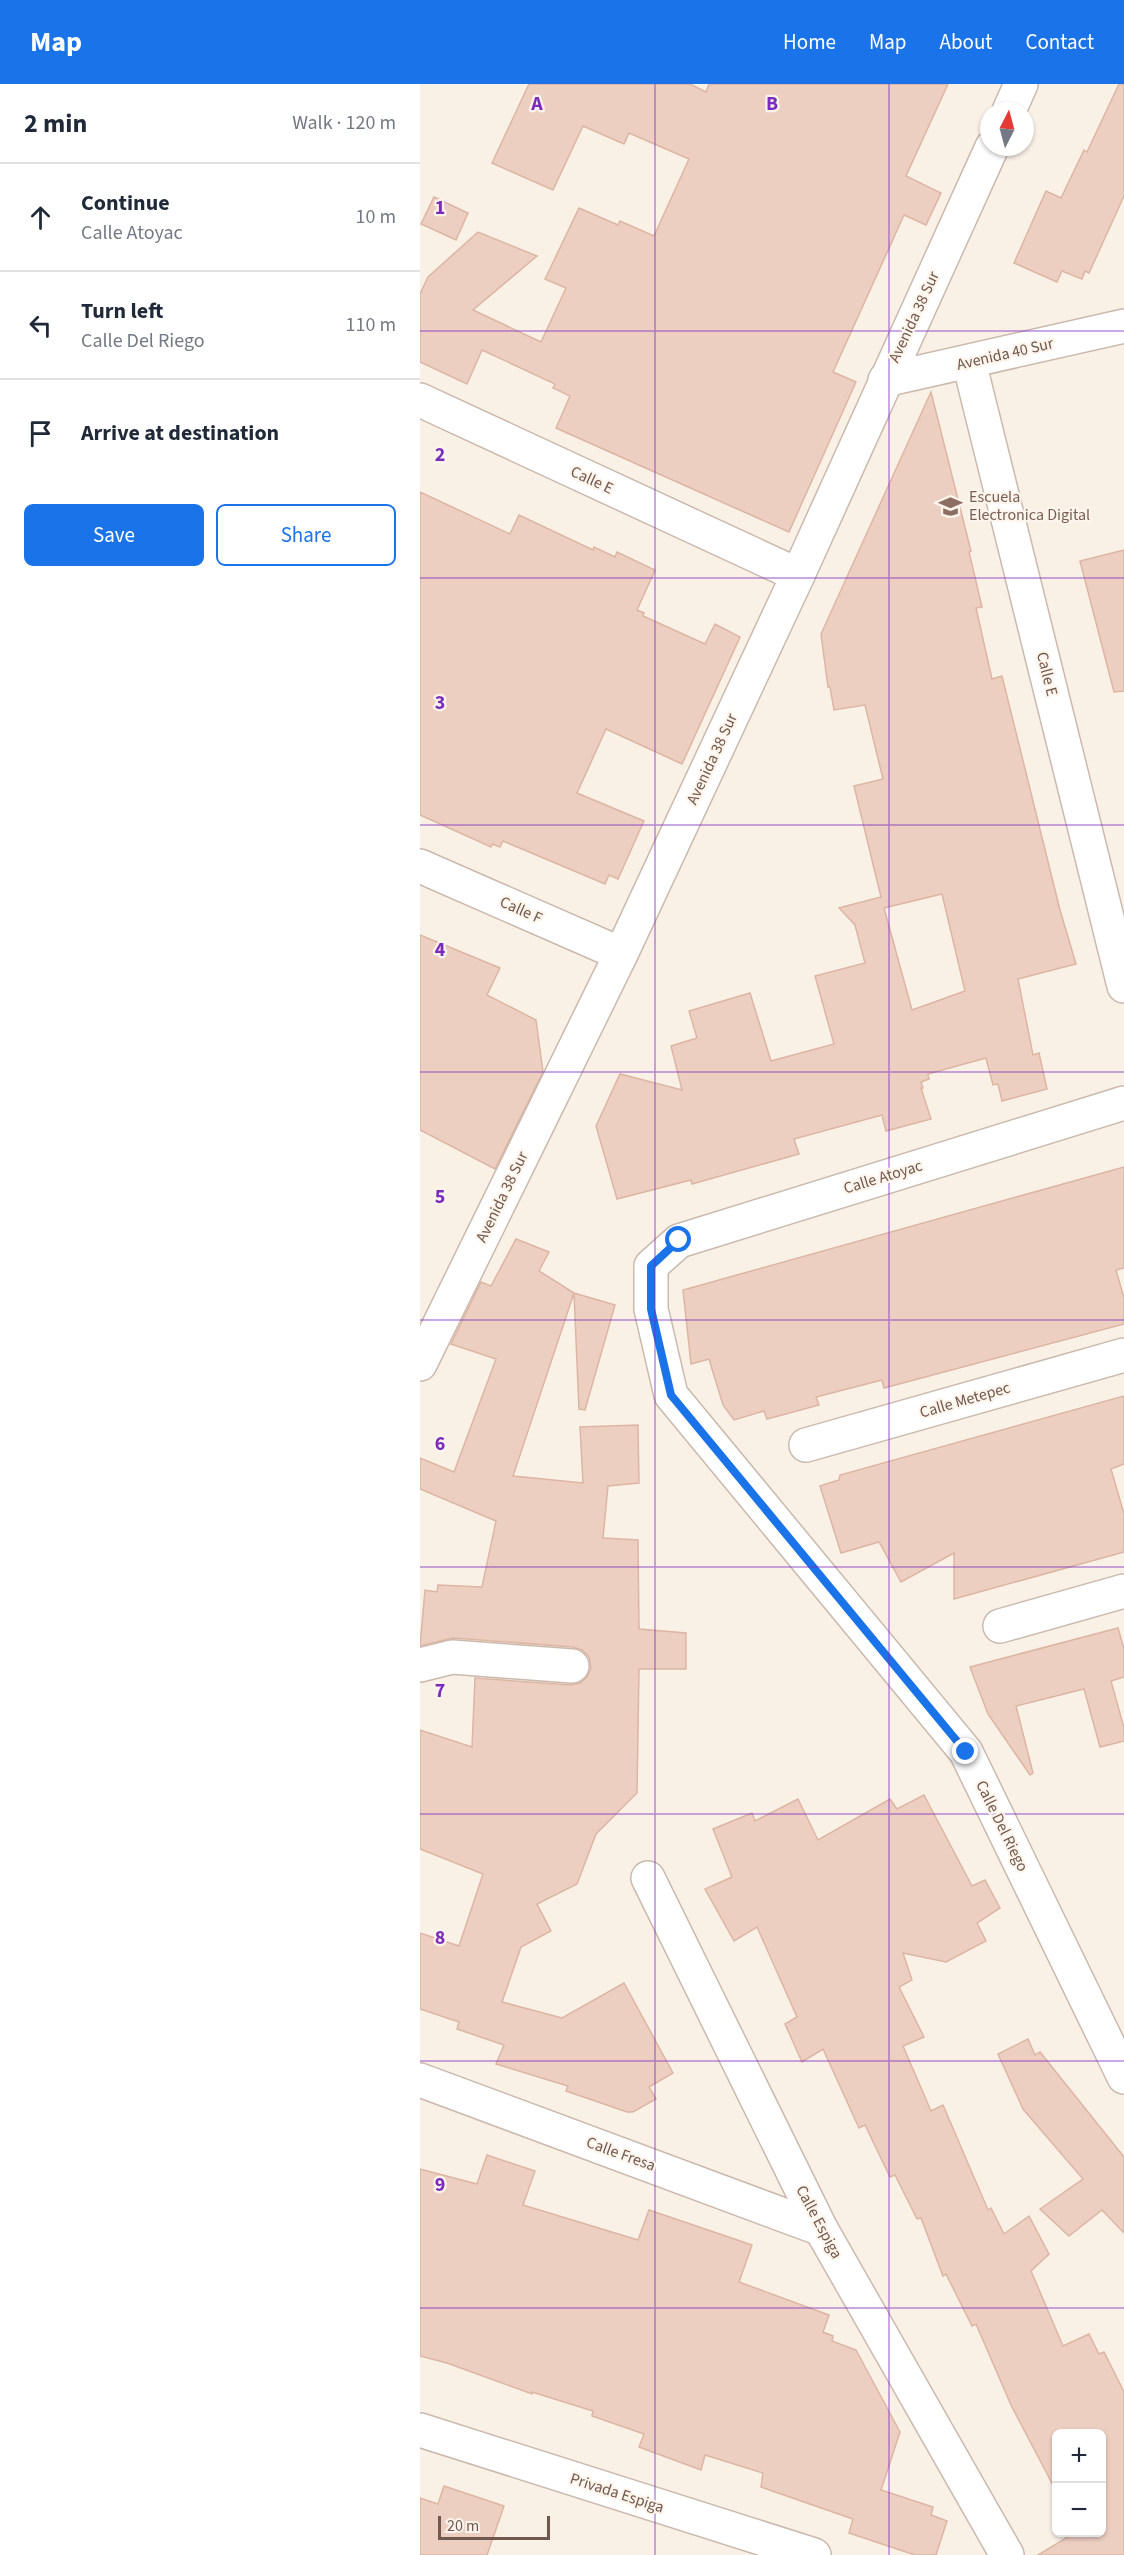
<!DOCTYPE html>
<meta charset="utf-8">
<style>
:root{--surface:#fff;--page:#f2f2f3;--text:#1f2937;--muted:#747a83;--line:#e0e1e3;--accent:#1a73e8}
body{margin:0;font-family:"Source Sans 3",sans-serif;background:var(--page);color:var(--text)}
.controls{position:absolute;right:18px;bottom:18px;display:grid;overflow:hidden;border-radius:9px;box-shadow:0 2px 4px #0004}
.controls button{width:54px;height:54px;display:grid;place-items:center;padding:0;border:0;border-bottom:2px solid var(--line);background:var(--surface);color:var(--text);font:30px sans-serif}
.compass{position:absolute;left:560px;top:18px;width:54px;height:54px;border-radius:50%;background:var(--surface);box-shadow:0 2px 4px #0004;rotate:6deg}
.scale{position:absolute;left:18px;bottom:15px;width:112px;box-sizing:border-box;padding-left:6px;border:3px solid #71584e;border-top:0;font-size:16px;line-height:21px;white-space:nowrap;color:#71584e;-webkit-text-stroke:4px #fdf5ec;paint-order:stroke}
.stop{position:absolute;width:18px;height:18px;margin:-14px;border:4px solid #1a73e8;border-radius:50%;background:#fff}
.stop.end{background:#1a73e8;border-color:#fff;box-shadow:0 2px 6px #0008}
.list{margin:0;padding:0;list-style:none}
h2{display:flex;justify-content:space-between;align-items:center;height:78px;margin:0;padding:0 24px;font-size:26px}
h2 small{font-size:20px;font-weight:400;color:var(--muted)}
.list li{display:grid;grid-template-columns:39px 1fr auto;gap:18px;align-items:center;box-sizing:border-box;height:108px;padding:0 24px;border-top:2px solid var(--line)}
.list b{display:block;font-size:22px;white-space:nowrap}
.list p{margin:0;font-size:20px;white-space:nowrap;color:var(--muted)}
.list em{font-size:20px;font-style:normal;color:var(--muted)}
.actions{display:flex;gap:12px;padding:18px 24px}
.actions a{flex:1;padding:14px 0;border:2px solid var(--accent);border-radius:9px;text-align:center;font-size:21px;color:var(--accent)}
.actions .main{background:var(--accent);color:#fff}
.icon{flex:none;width:33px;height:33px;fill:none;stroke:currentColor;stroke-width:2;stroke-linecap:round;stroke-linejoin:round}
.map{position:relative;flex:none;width:704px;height:2471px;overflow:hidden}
header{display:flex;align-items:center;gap:36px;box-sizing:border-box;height:84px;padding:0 30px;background:var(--accent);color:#fff}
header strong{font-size:28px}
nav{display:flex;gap:33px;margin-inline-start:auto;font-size:21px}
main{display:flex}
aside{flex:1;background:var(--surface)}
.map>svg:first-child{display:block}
.building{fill:#edcfc1;stroke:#ddb5a3;stroke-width:1.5;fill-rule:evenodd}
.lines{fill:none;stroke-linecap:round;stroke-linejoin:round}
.street-casing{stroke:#cbb9ae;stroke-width:36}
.street{stroke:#fff;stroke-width:33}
.route{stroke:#1a73e8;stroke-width:8}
.grid{fill:none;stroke:#7b2cbf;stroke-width:1.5;stroke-opacity:0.55}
.labels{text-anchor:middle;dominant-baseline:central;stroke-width:4.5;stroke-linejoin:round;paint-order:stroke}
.street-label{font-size:16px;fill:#71584e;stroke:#fdf5ec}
.education-label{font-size:16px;fill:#785e54;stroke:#fdf5ec;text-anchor:start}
.grid-label{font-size:20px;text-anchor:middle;font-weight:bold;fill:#7b2cbf;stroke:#fdf5ec;stroke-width:4.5;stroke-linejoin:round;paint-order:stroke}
</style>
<header>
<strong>Map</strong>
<nav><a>Home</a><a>Map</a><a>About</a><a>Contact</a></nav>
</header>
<main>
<aside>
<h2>2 min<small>Walk · 120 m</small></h2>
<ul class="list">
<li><svg class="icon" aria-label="ahead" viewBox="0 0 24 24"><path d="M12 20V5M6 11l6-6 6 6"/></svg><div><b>Continue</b><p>Calle Atoyac</p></div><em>10 m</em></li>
<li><svg class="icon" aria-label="left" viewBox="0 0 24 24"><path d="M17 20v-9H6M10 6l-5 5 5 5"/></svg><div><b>Turn left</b><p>Calle Del Riego</p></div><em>110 m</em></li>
<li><svg class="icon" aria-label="arrive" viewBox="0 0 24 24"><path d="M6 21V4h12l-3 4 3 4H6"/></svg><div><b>Arrive at destination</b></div></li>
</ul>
<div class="actions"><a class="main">Save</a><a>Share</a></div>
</aside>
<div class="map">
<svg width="704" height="2471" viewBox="0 0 704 2471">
<rect width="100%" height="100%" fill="#faf1e6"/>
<!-- building -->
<g class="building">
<polygon points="109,0 270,0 286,8 289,0 528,0 486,92 521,109 506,141 484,131 413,288 436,298 369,448 136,344 150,312 133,304 135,300 62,266 47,300 0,278 0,210 8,193 58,148 117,172 53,226 121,258 146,204 125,195 159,124 198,141 200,137 234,152 269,75 209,49 204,60 163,42 133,106 72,79"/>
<polygon points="699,0 704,0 704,112 669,189 665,187 662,195 642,187 637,198 594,179 626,107 641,114 664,66 667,68"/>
<polygon points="14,113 48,129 36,156 1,140"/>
<path d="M511,308L551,467L549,468L562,523L556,524L572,595L582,592L640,826L656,880L598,895L613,971L619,969L627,1005L582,1017L578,1000L573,1001L566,974L508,990L509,995L501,998L503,1004H501L511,1035L466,1047L462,1031L374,1055L379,1070L272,1100L271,1096L197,1115L176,1042L200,990L262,1006L251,962L277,954L269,927L330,909L351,977L414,960L395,892L445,879L435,841L419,824L461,813L434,702L463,695L445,621L414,626L410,603H408L401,550ZM522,810L545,907L492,926L464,824Z"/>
<polygon points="0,408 90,450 99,431 173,466 174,463 195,473 197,468 235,486 217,526 224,529 223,532 285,560 295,540 320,553 262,680 186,645 157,709 224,737 198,795 189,791 185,800 83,757 80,763 72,760 71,763 0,731"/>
<polygon points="704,466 704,607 694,608 660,477"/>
<polygon points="0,851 80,884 67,911 116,936 123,988 75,1085 0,1046"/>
<polygon points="704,1083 704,1184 696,1186 704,1214 704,1240 464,1304 462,1296 396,1313 399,1321 347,1335 344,1327 314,1336 303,1321 289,1275 271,1280 263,1206"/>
<polygon points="96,1155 129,1168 119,1187 154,1209 195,1221 165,1326 159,1325 154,1209 93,1392 163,1399 160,1343 218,1341 219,1399 188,1402 183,1454 218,1456 219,1545 266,1549 266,1585 219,1585 217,1709 176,1750 157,1800 117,1820 131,1847 101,1863 82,1918 142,1934 204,1899 253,1989 229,2003 236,2015 213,2028 207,2028 146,2007 148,2002 76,1980 84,1961 37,1945 39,1938 0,1925 0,1849 39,1862 63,1790 0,1765 0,1646 52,1663 55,1594 151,1601 160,1599 167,1593 171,1584 169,1573 162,1566 153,1563 33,1554 0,1562 5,1506 17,1508 18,1501 62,1503 76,1437 0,1405 0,1374 34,1388 76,1275 31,1260 61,1198 71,1202"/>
<polygon points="704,1312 704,1380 691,1385 704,1430 704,1468 534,1515 534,1469 481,1498 459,1458 421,1469 400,1402 419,1396 420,1391"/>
<polygon points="698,1544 704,1565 704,1593 691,1597 704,1644 704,1657 680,1663 664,1605 596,1622 613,1689 610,1691 568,1630 550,1583"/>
<polygon points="504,1711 552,1802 565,1796 580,1824 557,1839 566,1857 526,1878 483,1869 492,1896 479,1903 504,1953 483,1962 511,2027 523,2021 568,2126 571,2124 584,2150 609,2132 629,2170 611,2187 643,2262 669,2250 679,2270 684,2268 704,2308 704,2471 618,2471 656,2448 681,2448 681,2349 636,2349 636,2407 591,2321 556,2240 552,2242 526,2190 523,2192 501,2134 497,2135 475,2091 470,2093 445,2041 439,2044 403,1965 382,1978 365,1940 377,1933 337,1843 314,1857 285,1805 312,1793 293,1745 332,1729 335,1737 378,1715 398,1756 470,1715 477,1725"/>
<polygon points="608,1955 615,1971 620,1968 704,2073 704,2149 682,2126 649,2152 620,2125 663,2095 603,2025 578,1970"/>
<polygon points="67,2071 115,2087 103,2121 218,2156 229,2126 332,2161 319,2198 409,2231 403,2248 413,2252 412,2257 436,2266 480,2348 461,2406 513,2423 511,2431 527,2437 516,2471 495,2471 429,2449 433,2435 341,2403 343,2389 285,2371 281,2386 219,2363 224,2350 172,2332 173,2327 112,2308 112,2310 27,2279 0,2272 0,2085 57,2100"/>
<polygon points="24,2402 84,2422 67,2471 0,2471 0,2414 18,2420"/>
</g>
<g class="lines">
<defs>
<g id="street">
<polyline points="589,27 601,0"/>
<polyline points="549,278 704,902"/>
<polyline points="465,296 704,242"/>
<polyline points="0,316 378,491"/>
<polyline points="0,782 201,870"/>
<polyline points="704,1019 259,1157 231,1182 231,1225 251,1311 546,1668 704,1993"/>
<polyline points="0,1280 201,870 378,491 572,63"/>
<polyline points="386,1361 704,1271"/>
<polyline points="580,1542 704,1507"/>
<polyline points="0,1581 32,1573 152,1582"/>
<polyline points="228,1794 401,2145 587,2471"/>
<polyline points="0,1996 401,2145"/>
<polyline points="0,2346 394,2471"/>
</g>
</defs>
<!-- street casing -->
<use href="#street" class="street-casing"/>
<!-- street -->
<use href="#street" class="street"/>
</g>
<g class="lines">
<!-- route -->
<polyline class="route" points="259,1156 231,1182 231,1225 251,1311 546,1668"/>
</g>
<!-- grid -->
<path class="grid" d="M235,0V2471M469,0V2471M0,247H704M0,494H704M0,741H704M0,988H704M0,1236H704M0,1483H704M0,1730H704M0,1977H704M0,2224H704"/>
<!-- icons -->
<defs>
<symbol id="university-bare" viewBox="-9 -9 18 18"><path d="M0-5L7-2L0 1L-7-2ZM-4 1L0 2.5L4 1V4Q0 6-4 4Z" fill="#8d6e63" stroke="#fdf5ec" stroke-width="2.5" paint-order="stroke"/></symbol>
</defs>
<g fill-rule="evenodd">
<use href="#university-bare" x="514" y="406" width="33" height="33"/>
</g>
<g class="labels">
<!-- street labels -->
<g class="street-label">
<text transform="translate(494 233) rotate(-65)">Avenida 38 Sur</text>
<text transform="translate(585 270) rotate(-13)">Avenida 40 Sur</text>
<text transform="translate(172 396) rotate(25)">Calle E</text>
<text transform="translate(627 590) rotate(76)">Calle E</text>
<text transform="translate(292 675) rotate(-65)">Avenida 38 Sur</text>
<text transform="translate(101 826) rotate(24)">Calle F</text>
<text transform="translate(463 1093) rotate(-17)">Calle Atoyac</text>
<text transform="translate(82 1113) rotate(-64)">Avenida 38 Sur</text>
<text transform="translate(545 1316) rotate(-16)">Calle Metepec</text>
<text transform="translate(582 1742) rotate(64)">Calle Del Riego</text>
<text transform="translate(201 2070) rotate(20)">Calle Fresa</text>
<text transform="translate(399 2138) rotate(62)">Calle Espiga</text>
<text transform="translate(197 2409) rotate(18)">Privada Espiga</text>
</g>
<!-- education labels -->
<g class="education-label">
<text x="549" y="413">Escuela<tspan x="549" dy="18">Electronica Digital</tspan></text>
</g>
</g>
<g class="grid-label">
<text x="117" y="26">A</text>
<text x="352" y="26">B</text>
<text x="20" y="130">1</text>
<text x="20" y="377">2</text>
<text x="20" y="625">3</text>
<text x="20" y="872">4</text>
<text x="20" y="1119">5</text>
<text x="20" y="1366">6</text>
<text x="20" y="1613">7</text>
<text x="20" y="1860">8</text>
<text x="20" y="2107">9</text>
</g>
</svg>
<div class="controls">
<button>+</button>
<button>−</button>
</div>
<svg class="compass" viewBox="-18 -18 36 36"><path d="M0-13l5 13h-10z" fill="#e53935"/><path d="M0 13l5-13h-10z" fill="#747a83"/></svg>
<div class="scale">20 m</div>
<div class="stop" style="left:259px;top:1156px"></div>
<div class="stop end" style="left:546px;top:1668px"></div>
</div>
</main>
